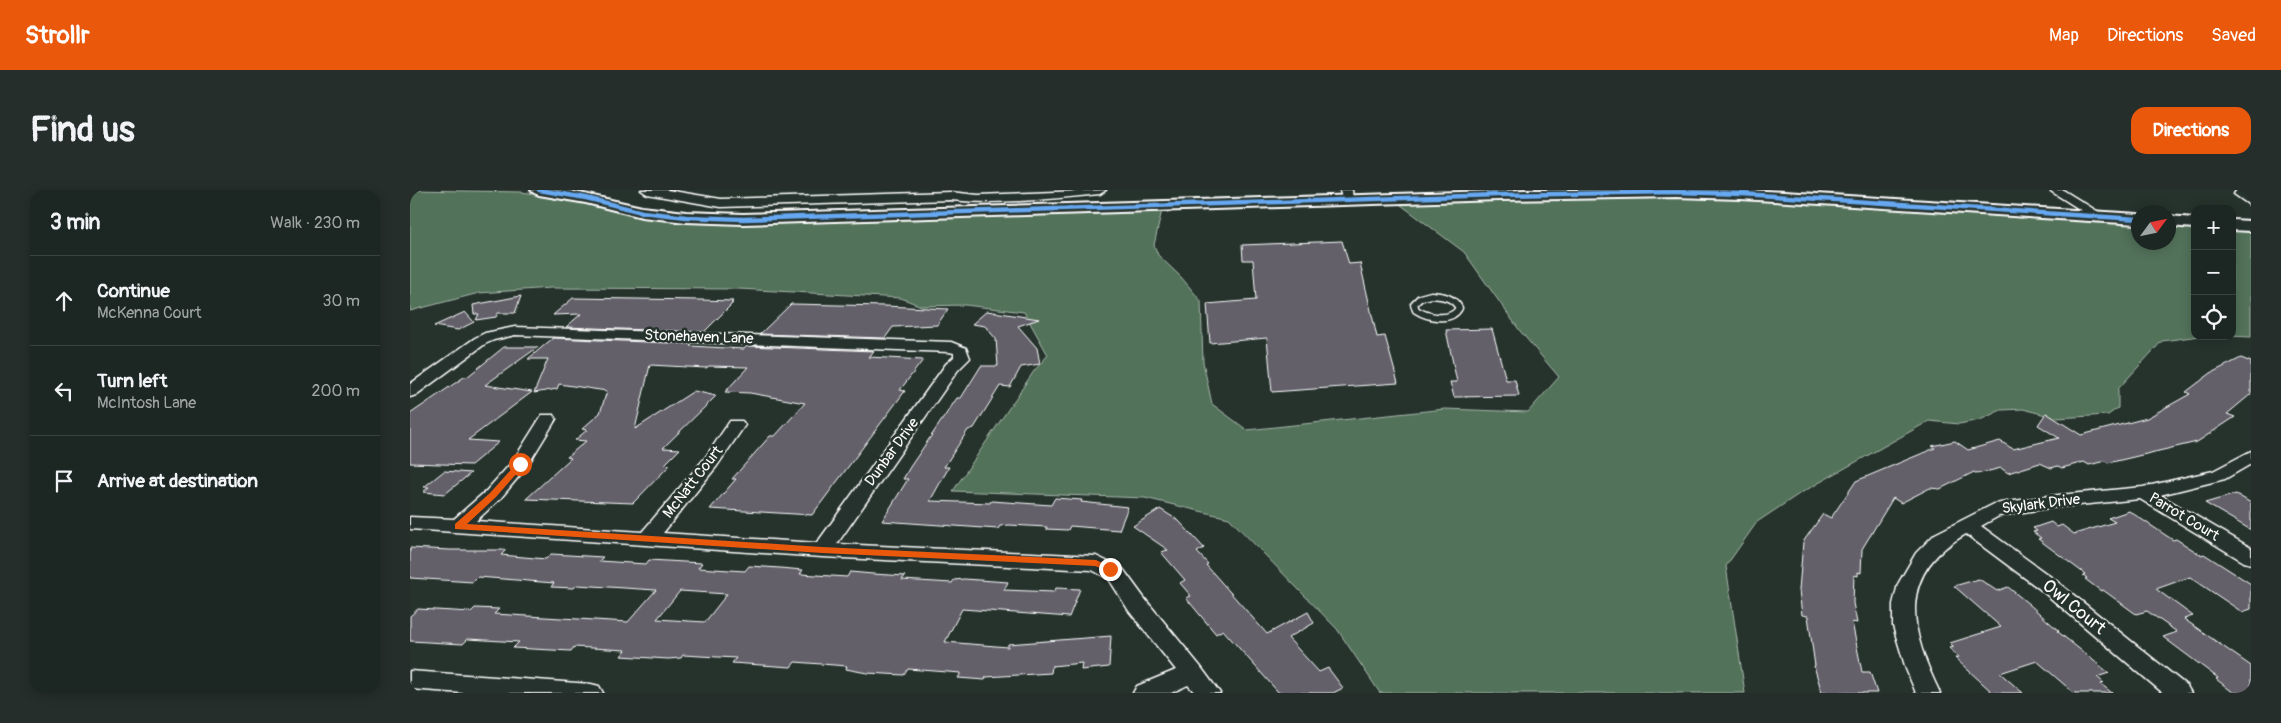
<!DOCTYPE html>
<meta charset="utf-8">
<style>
:root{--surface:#1c2622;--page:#252e2a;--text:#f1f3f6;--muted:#a0a5a5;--line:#3a4340;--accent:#ea580c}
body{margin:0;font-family:Pangolin,sans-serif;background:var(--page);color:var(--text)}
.controls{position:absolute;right:15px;top:15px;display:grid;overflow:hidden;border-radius:10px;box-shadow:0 2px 12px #0003}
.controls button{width:45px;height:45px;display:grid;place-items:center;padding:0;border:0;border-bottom:1px solid var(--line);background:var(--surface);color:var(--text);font:25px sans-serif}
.compass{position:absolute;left:1721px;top:15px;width:45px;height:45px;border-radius:50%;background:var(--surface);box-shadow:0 2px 12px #0003;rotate:57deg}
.stop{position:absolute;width:15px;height:15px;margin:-11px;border:4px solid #ea580c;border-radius:50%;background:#fff}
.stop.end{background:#ea580c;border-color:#fff;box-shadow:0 1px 5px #0008}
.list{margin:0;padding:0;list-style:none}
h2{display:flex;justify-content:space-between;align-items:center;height:65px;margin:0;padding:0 20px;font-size:21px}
h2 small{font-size:16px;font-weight:400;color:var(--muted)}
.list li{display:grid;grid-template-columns:32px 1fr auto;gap:15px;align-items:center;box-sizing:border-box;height:90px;padding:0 20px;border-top:1px solid var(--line)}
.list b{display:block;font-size:19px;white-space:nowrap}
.list p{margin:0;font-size:16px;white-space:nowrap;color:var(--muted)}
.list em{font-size:16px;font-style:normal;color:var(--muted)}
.icon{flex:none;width:28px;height:28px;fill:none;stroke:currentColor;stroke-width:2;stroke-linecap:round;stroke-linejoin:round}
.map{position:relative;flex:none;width:1841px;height:503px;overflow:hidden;border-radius:15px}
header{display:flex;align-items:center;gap:30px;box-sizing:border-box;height:70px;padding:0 25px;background:var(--accent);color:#fff}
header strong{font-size:24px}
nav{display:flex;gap:28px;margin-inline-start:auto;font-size:18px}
.intro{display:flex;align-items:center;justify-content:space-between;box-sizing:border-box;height:120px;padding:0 30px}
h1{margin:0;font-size:35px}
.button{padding:12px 22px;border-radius:15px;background:var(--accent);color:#fff;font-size:18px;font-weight:700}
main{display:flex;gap:30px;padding:0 30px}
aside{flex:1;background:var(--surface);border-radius:15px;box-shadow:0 2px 12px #0003}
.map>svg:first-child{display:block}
.green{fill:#52725a;stroke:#a8b8ac}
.building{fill:#63606b;stroke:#fff;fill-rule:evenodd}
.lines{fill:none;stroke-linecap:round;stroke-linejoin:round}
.service-casing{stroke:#fff;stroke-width:9}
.minor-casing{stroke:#fff;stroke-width:3}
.tertiary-casing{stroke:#fff;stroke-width:4}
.service{stroke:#26332d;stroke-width:6}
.minor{fill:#26332d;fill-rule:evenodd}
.tertiary{fill:#26332d;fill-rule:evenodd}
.cycleway-casing{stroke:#26332d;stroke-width:7}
.cycleway{stroke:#66a8f1;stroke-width:4.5}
.route{fill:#ea580c}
.labels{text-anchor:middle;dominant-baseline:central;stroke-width:5;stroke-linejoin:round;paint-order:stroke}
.street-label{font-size:15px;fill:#fff;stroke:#26332d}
.near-street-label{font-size:18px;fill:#fff;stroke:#26332d}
</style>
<header>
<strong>Strollr</strong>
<nav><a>Map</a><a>Directions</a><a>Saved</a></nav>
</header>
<div class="intro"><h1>Find us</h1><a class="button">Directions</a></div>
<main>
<aside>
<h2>3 min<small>Walk · 230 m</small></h2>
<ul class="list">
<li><svg class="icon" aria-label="ahead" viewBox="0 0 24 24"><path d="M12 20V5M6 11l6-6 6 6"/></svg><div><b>Continue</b><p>McKenna Court</p></div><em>30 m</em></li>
<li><svg class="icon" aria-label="left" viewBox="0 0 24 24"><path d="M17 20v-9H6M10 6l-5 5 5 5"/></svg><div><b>Turn left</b><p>McIntosh Lane</p></div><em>200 m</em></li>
<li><svg class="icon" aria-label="arrive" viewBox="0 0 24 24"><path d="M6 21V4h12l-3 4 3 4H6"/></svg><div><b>Arrive at destination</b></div></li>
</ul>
</aside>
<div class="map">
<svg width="1841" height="503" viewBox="0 0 1841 503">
<rect width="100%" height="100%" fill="#26332d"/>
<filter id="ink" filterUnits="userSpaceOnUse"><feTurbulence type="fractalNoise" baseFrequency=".02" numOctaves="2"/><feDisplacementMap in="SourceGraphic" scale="10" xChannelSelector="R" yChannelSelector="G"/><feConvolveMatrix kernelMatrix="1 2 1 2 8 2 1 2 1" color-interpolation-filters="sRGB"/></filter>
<g filter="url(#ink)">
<!-- green -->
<g class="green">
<polygon points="0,0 111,2 155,8 236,27 336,33 752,20 744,55 748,65 771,87 791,111 793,172 802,214 837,240 1035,219 1118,222 1149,187 1110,141 1054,62 987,12 1237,7 1323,7 1728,33 1728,52 1758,52 1759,35 1785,37 1785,146 1790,146 1752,151 1708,199 1708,218 1698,225 1647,228 1613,219 1591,220 1570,230 1549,234 1519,231 1389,304 1347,332 1316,376 1335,503 970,503 927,439 819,328 735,308 543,301 624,181 638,165 614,122 555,115 511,116 491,108 329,99 141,98 69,103 0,121"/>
<polygon points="1822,40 1841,41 1841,147 1817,146 1822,146"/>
</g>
<!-- building -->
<g class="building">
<polygon points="932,51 939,74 950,73 967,147 975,146 988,193 862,202 857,148 800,153 797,114 846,110 843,70 833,70 832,55"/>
<polygon points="111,106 105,123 88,123 86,127 66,130 69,124 64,124 63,115"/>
<polygon points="163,108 289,110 323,111 321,113 323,113 294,142 156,137 171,124 143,125"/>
<polygon points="381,114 475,116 538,119 527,135 483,137 475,148 350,144"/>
<polygon points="577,121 629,129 608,136 627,158 630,174 611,177 600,197 590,196 564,238 558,240 534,277 539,277 520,311 580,313 581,311 641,315 645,308 672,310 671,312 718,317 709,340 660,336 658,340 636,339 637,337 599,335 590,336 588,339 472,331 498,289 493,289 500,277 547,208 551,208 571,176 588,176 586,149 575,136 562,134"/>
<polygon points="55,122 64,132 48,140 24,136"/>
<polygon points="1082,139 1096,190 1105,190 1109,206 1044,207 1040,192 1047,192 1036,140"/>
<polygon points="143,148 282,154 280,156 334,159 337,156 464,161 459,167 513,170 490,200 495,201 402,325 300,319 326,289 322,289 360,246 365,246 395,213 340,203 315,202 338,177 299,176 296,178 240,175 225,239 284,201 306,206 253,258 270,259 255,274 260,275 223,313 116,309 161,268 157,267 176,251 165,250 177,240 172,239 190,223 197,201 149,194 147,199 124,203 138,169 118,169"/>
<polygon points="94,157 128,157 75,195 122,202 58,250 89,252 61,275 0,273 0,224 54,187 57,187"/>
<polygon points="1831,168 1841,172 1841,204 1817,224 1825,227 1787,252 1698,273 1695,271 1679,275 1674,272 1652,278 1648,276 1641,278 1630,273 1598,283 1591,278 1567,284 1564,282 1530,299 1520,298 1491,313 1483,308 1452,359 1451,383 1448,382 1448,386 1444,385 1443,413 1447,433 1442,432 1452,482 1460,482 1467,503 1412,503 1404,476 1405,476 1398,426 1392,425 1389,400 1393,352 1413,324 1421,328 1446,291 1525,258 1522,256 1545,251 1558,260 1590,251 1603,259 1649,248 1628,235 1636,223 1671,245 1737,228 1780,204 1776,202 1801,183"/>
<polygon points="34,281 61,283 35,304 13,302 19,297 14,297"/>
<polygon points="1826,304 1841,313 1841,340 1795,313"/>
<polygon points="750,319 769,331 794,358 787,362 798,374 796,375 857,444 898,422 904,433 878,448 909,482 918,478 933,498 923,503 869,503 813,440 806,444 776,408 781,406 770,393 775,390 751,362 758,360 723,336"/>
<polygon points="1719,321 1763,350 1766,349 1791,365 1794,364 1841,394 1841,419 1832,422 1780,387 1746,399 1783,426 1774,429 1841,476 1841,503 1824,503 1806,489 1808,488 1753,447 1767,442 1737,421 1726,424 1693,400 1691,401 1675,389 1677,388 1673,385 1675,384 1628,349 1631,348 1623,342 1627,341 1623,338 1641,332 1647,337 1652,335 1664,344 1705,332 1698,328"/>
<path d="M0,358L40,360H96L91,365L136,369L141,364L193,367L189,371L236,374L239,370L292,373L288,378L335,381L339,376L370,378L393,380L390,384L437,387L440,382L463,384L495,386L492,390L542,393L544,390L554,389L598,392L594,400L644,402L646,398L670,399L659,427L552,419L535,452L598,457V454L701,446L699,477L671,480L672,473L642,476L641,483L576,487L575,490L548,488L551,483L498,479L494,485L457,483L436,479L437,476L385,472L381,477L322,473L326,468L273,465L271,468L258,469L211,466L216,460L164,457L161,461L103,458L109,452L58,449L53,454L0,451V426L8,419L61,422L65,418L89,419L84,424L218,432L246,400L167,395L164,398L141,397L144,393L68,387L63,392L0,388ZM270,401L317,404L295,432L247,429Z"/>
<polygon points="1569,389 1587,401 1598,397 1620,415 1649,441 1647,441 1699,483 1687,487 1694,493 1691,494 1702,503 1664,503 1627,471 1590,483 1613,503 1583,503 1545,468 1549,467 1539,458 1544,457 1540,453 1591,437 1544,396"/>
</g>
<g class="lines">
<defs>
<path id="service" d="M1021,105C1033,106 1043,107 1049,118C1041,133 1017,127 1006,120L1004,114L1010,108Z"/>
<g id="minor">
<path d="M231,0H257L311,9L540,2L568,5L696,0L690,4C640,9 590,15 540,10L311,17L237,4Z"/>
<polygon points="930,0 942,0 943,10 941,13 933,13"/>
<polygon points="1639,0 1653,0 1695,26 1693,29 1685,29"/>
<polygon points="1827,0 1841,0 1841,16 1824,4"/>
<polygon points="105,137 541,152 556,158 560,168 548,180 427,354 686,366 713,379 735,409 790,476 810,503 785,503 778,495 761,503 723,503 727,496 766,480 719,421 699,389 682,380 412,367 0,339 0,327 44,329 76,301 103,271 132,225 144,225 146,229 116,278 90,309 66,331 232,342 295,268 320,231 332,231 335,235 307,276 253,343 407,353 536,174 544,167 544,163 539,162 105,145 84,150 75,154 6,205 0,207 0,194 65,148 75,143"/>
<path d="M1841,261V274L1815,289L1750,305L1841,358V374L1834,372L1730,309L1639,318L1589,326L1571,336L1645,390L1777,496L1781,503H1753L1631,400L1556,344C1485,384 1500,441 1530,503H1506L1496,479L1483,436V414L1488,394L1506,363L1525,344L1584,314L1639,306L1733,297L1803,281Z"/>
<polygon points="0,481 181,494 189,496 193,503 53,503 0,499"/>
</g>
<g id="tertiary">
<polygon points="121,0 156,0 232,17 276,22 333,24 1115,0 1340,0 1728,24 1728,34 1331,9 1266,7 1088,10 333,34 276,32 232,27 176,13 129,5 124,3"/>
<polygon points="1758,26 1785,28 1785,38 1758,36"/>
<polygon points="1822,30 1841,31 1841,41 1822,40"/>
</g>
</defs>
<!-- service casing -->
<use href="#service" class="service-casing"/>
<!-- minor casing -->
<use href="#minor" class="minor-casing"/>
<!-- tertiary casing -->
<use href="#tertiary" class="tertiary-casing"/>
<!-- service -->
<use href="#service" class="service"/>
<!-- minor -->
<use href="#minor" class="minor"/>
<!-- tertiary -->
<use href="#tertiary" class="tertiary"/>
<defs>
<polyline id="cycleway" points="129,0 176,8 232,22 276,27 333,29 1088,5 1266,2 1331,4 1728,29"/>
</defs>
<!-- cycleway casing -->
<use href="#cycleway" class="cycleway-casing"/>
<!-- cycleway -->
<use href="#cycleway" class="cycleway"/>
</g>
</g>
<!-- route -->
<polygon class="route" points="108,272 115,274 86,307 57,334 412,357 686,370 705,379 700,382 685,376 412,363 45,339 45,334 80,303"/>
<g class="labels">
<!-- street labels -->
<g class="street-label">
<text transform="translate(289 147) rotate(2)">Stonehaven Lane</text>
<text transform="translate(482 262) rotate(-54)">Dunbar Drive</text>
<text transform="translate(283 292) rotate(-52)">McNatt Court</text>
<text transform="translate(1631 314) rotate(-7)">Skylark Drive</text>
<text transform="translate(1774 327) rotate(31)">Parrot Court</text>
</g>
<!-- near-street labels -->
<g class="near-street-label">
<text transform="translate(1664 417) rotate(39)">Owl Court</text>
</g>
</g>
</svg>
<div class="controls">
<button>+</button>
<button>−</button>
<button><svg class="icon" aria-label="locate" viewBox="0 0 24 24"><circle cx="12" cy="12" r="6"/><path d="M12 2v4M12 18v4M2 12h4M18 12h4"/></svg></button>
</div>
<svg class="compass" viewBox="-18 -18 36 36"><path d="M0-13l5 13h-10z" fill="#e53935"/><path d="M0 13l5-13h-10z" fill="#a0a5a5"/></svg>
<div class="stop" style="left:110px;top:274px"></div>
<div class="stop end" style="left:700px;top:379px"></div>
</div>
</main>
